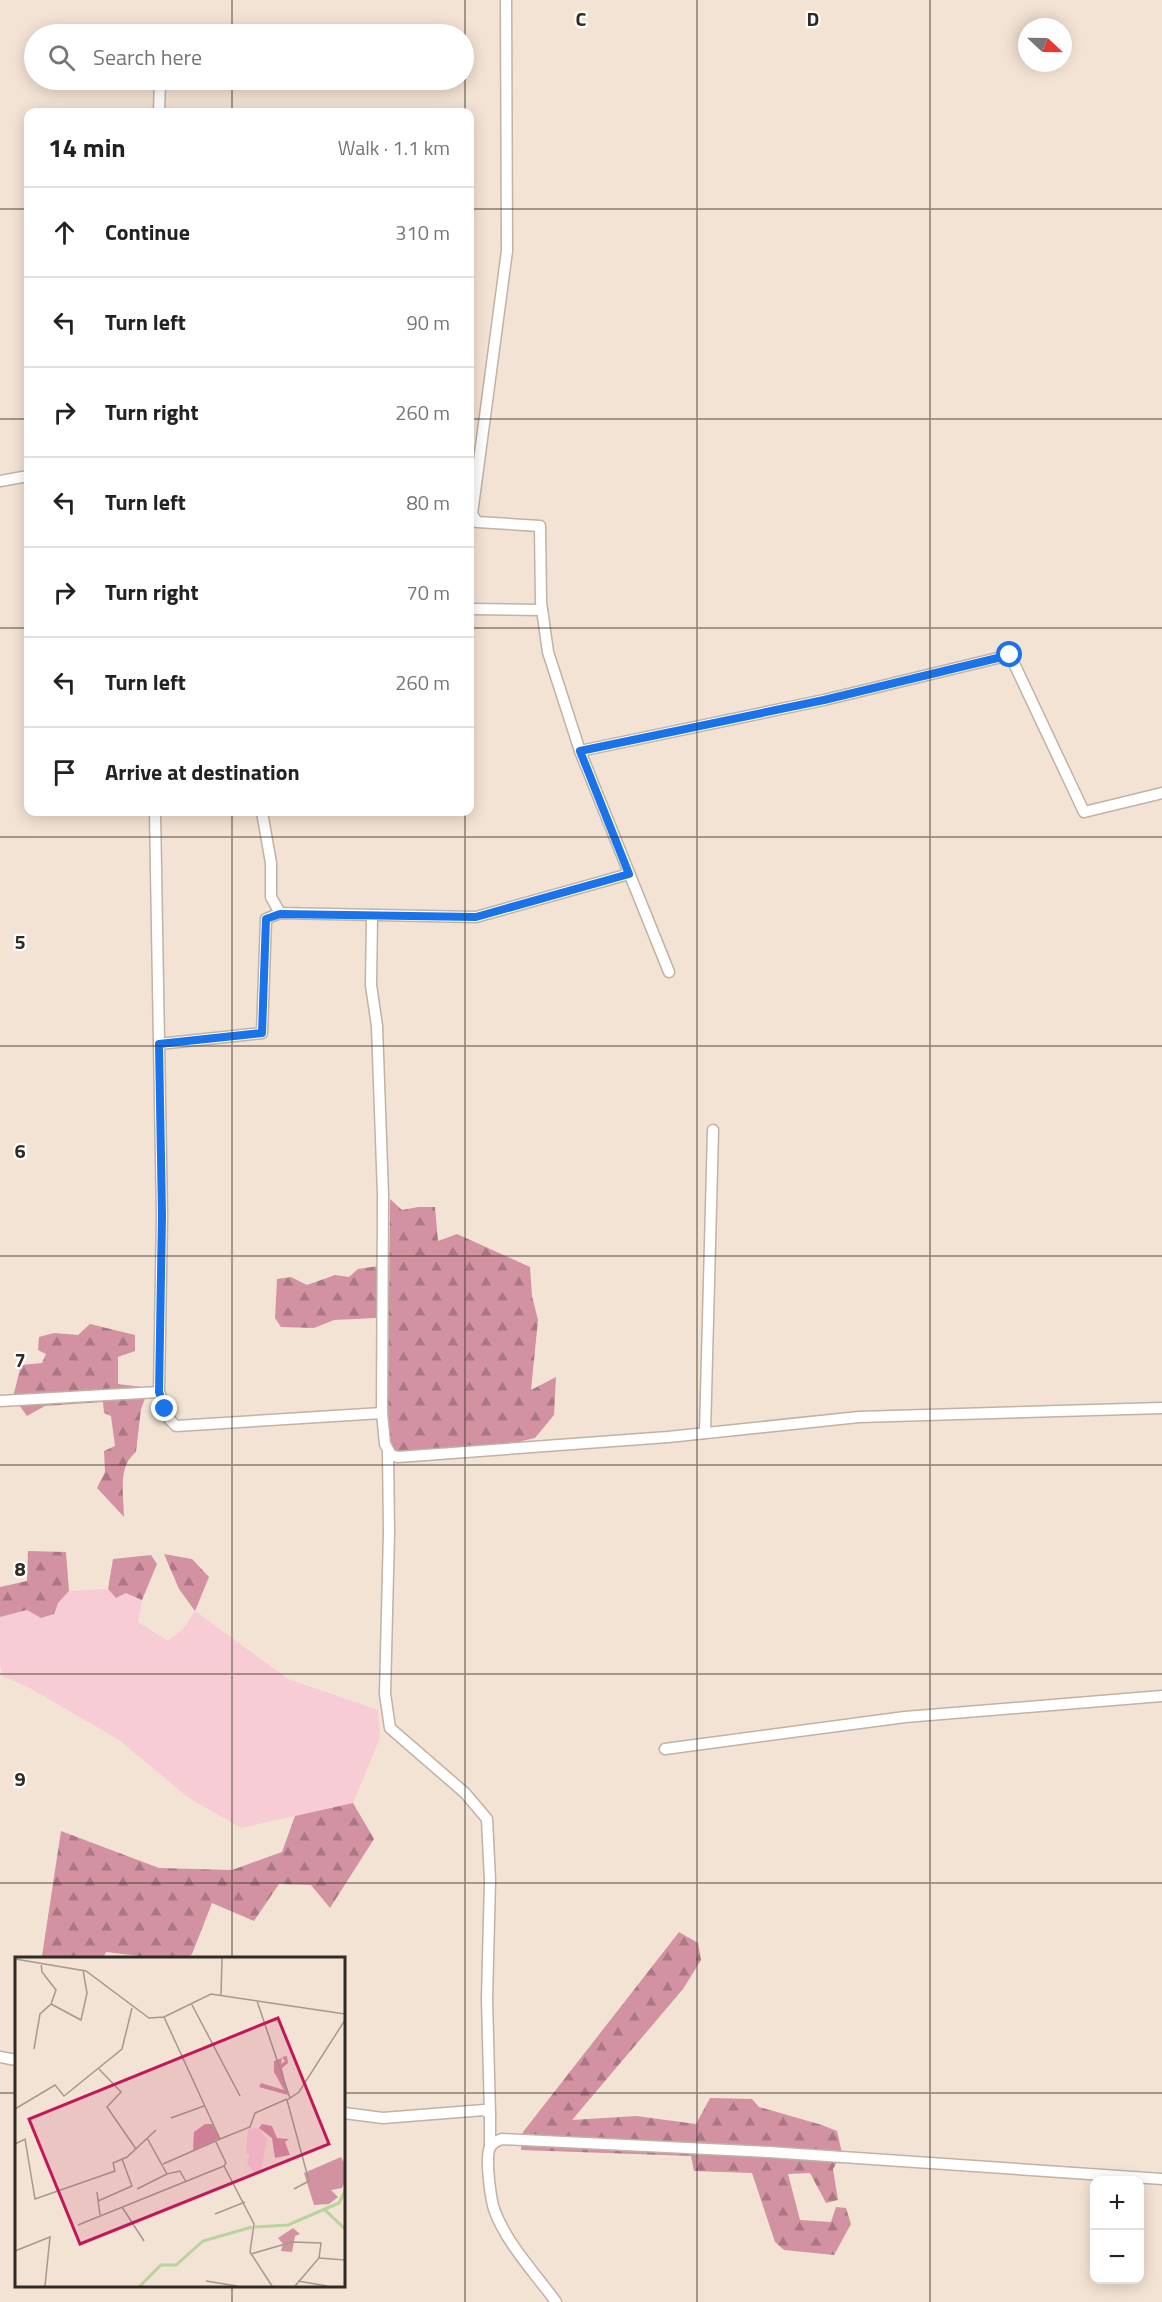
<!DOCTYPE html>
<meta charset="utf-8">
<style>
:root{--surface:#fff;--page:#f6f6f6;--text:#222;--muted:#767676;--line:#e0e0e0}
body{margin:0;font-family:"Titillium Web",sans-serif;background:var(--page);color:var(--text)}
.controls{position:absolute;right:18px;bottom:18px;display:grid;overflow:hidden;border-radius:12px;box-shadow:0 3px 15px #0003}
.controls button{width:54px;height:54px;display:grid;place-items:center;padding:0;border:0;border-bottom:2px solid var(--line);background:var(--surface);color:var(--text);font:30px sans-serif}
.compass{position:absolute;left:1018px;top:18px;width:54px;height:54px;border-radius:50%;background:var(--surface);box-shadow:0 3px 15px #0003;rotate:112deg}
.stop{position:absolute;width:18px;height:18px;margin:-14px;border:4px solid #1a73e8;border-radius:50%;background:#fff}
.stop.end{background:#1a73e8;border-color:#fff;box-shadow:0 2px 6px #0008}
.list{margin:0;padding:0;list-style:none}
h2{display:flex;justify-content:space-between;align-items:center;height:78px;margin:0;padding:0 24px;font-size:26px}
h2 small{font-size:20px;font-weight:400;color:var(--muted)}
.list li{display:grid;grid-template-columns:39px 1fr auto;gap:18px;align-items:center;box-sizing:border-box;height:90px;padding:0 24px;border-top:2px solid var(--line)}
.list b{display:block;font-size:22px;white-space:nowrap}
.list em{font-size:20px;font-style:normal;color:var(--muted)}
.icon{flex:none;width:33px;height:33px;fill:none;stroke:currentColor;stroke-width:2;stroke-linecap:round;stroke-linejoin:round}
.map{position:relative;flex:none;width:1162px;height:2302px;overflow:hidden}
.search{position:absolute;background:var(--surface);box-shadow:0 3px 15px #0003;left:24px;top:24px;width:450px;height:66px;display:flex;align-items:center;gap:15px;box-sizing:border-box;padding:0 21px;border-radius:33px;color:var(--muted);font-size:22px}
.panel{position:absolute;background:var(--surface);box-shadow:0 3px 15px #0003;left:24px;top:108px;width:450px;height:708px;border-radius:12px}
.map>svg:first-child{display:block}
.grass{fill:#f8ccd5}
.forest{fill:url(#forest-firs)}
.lines{fill:none;stroke-linecap:round;stroke-linejoin:round}
.minor-casing{stroke:#c1b2a3;stroke-width:13}
.minor{stroke:#fff;stroke-width:10}
.route{stroke:#1a73e8;stroke-width:8}
.grid{fill:none;stroke:#312b25;stroke-width:1.5;stroke-opacity:0.55}
.inset-river{fill:none;stroke:#b8d49d;stroke-width:3}
.inset-road{fill:none;stroke:#a5998e;stroke-width:1.5}
.view{fill:#c2185b;fill-opacity:0.15;stroke:#c2185b;stroke-width:3}
.inset-edge{fill:none;stroke:#312b25;stroke-width:3}
.grid-label{font-size:20px;text-anchor:middle;font-weight:bold;fill:#312b25;stroke:#fff;stroke-width:4.5;stroke-linejoin:round;paint-order:stroke}
</style>
<div class="map">
<svg width="1162" height="2302" viewBox="0 0 1162 2302">
<defs>
<pattern id="forest-firs" width="22" height="20" patternUnits="userSpaceOnUse" patternTransform="scale(1.5)"><rect width="22" height="20" fill="#d292a2"/><path d="M5 1l3.5 6h-7zM16 11l3.5 6h-7z" fill="#ab7784"/></pattern>
</defs>
<rect width="100%" height="100%" fill="#f3e3d4"/>
<!-- grass -->
<polygon class="grass" points="108,1589 116,1597 126,1592 142,1600 138,1622 168,1641 184,1628 195,1611 288,1679 378,1710 380,1738 353,1803 241,1828 189,1798 119,1740 28,1687 2,1676 0,1664 0,1617 27,1610 54,1614 58,1603 69,1591"/>
<!-- forest -->
<g class="forest">
<polygon points="390,1199 402,1210 418,1207 435,1207 438,1241 457,1234 530,1267 532,1296 538,1320 531,1390 556,1377 554,1415 535,1438 500,1446 394,1452 389,1434 388,1404"/>
<polygon points="378,1266 376,1318 334,1320 314,1328 281,1327 275,1318 277,1279 291,1277 307,1285 335,1275 349,1277 358,1269"/>
<path d="M90,1324L135,1335V1351L118,1357V1384L149,1388L141,1409L136,1452C117,1467 124,1494 124,1517L97,1488L105,1472L104,1451L115,1446L111,1416L104,1413L103,1402L45,1406L27,1416L13,1397L21,1365L42,1363L46,1354L38,1350L39,1337L54,1333L78,1335Z"/>
<polygon points="28,1551 66,1552 69,1591 58,1603 54,1614 41,1618 27,1610 0,1617 0,1587 27,1581"/>
<polygon points="164,1554 192,1559 209,1577 195,1611 179,1589"/>
<polygon points="151,1555 157,1564 142,1600 126,1593 116,1598 108,1589 113,1559"/>
<polygon points="353,1803 374,1839 330,1908 311,1885 279,1884 254,1921 212,1903 192,1954 188,1958 156,1958 106,1952 103,1958 56,1958 42,1956 61,1831 159,1868 232,1870 282,1852 295,1816"/>
<polygon points="679,1932 698,1943 701,1960 683,1989 572,2120 636,2116 696,2124 710,2098 752,2099 759,2107 822,2125 837,2131 842,2153 833,2169 838,2200 826,2203 810,2173 788,2174 800,2220 831,2222 836,2207 846,2208 851,2224 834,2255 784,2250 775,2242 752,2173 694,2171 691,2156 521,2150 523,2132"/>
</g>
<g class="lines">
<defs>
<g id="minor">
<polyline points="506,0 507,251 472,514 477,522 540,526 541,602 548,652 580,751 669,972"/>
<polyline points="159,112 160,80"/>
<polyline points="0,481 28,476"/>
<polyline points="470,609 542,610"/>
<polyline points="580,751 824,700 1010,655 1084,812 1162,793"/>
<polyline points="262,812 271,863 271,897 280,913"/>
<polyline points="372,915 371,985 377,1026 383,1195 382,1413 385,1444 391,1455 398,1457 668,1437 859,1417 1162,1408"/>
<polyline points="159,1044 262,1033 266,919 280,913 476,917 629,874"/>
<polyline points="159,1392 170,1420 176,1426 382,1413"/>
<polyline points="0,1401 159,1392 162,1216 155,812"/>
<polyline points="705,1433 713,1130"/>
<polyline points="388,1451 389,1532 385,1694 390,1728 465,1793 487,1819 490,1880 487,1999 490,2114"/>
<polyline points="665,1749 905,1717 1162,1696"/>
<polyline points="0,2057 16,2060"/>
<polyline points="344,2113 383,2118 484,2110 490,2114 490,2145"/>
<path d="M556,2302C535,2273 506,2243 494,2209C490,2196 489,2182 488,2168C488,2153 486,2144 502,2139L769,2152L1162,2179"/>
</g>
</defs>
<!-- minor casing -->
<use href="#minor" class="minor-casing"/>
<!-- minor -->
<use href="#minor" class="minor"/>
</g>
<g class="lines">
<!-- route -->
<polyline class="route" points="165,1409 159,1392 162,1216 159,1044 262,1033 266,919 280,914 476,917 629,874 580,751 824,700 1010,655"/>
</g>
<!-- grid -->
<path class="grid" d="M232,0V34M465,0V112M697,0V2302M930,0V2302M232,80V112M0,209H28M470,209H1162M0,419H28M470,419H1162M0,628H28M470,628H1162M232,812V1958M465,812V2302M0,837H1162M0,1046H1162M0,1256H1162M0,1465H1162M0,1674H1162M0,1883H1162M0,2093H16M344,2093H1162M232,2286V2302"/>
<!-- overview -->
<g transform="translate(15 1957)">
<rect width="330" height="330" fill="#f3e3d4"/>
<path d="M244,171L252,182L246,214L241,218L232,206L235,198L231,196L233,172Z" fill="#f8ccd5"/>
<path d="M272,99L273,106L267,111L273,138L244,130L246,126L269,133L259,115V104L267,101L266,107L270,104L267,100ZM190,167H197L205,181L178,193L179,175ZM247,167L257,169L262,181L274,182L270,185L275,198L260,201L257,181L244,171ZM326,200L330,207V225L327,231L316,233L323,240L314,247L299,248L289,216ZM278,271L285,277L280,279L277,295L266,294L268,287L263,281Z" fill="#d292a2"/>
<path class="inset-river" d="M310,253L330,272M240,270L273,268L324,246L330,234M125,329L146,308H161L188,284L237,270"/>
<path class="inset-road" d="M0,2L71,14L134,61L149,60L196,37L330,57M206,38L207,1M242,44L275,141L284,135L330,63M176,46L225,139M36,47L66,63L72,36L68,13M19,92L25,57L36,47L41,33L27,15L26,6M84,112L106,135L92,150L121,192M275,141L272,143L294,224L279,232M0,152L40,128L49,139L107,92L117,51M156,161L189,149M132,181L152,217L165,214L171,225M205,182L235,170L240,156L272,142M201,185L211,206L209,209M0,187L10,182L20,242L100,214L98,206L112,200L141,173M148,207L205,182L149,60M122,232L152,217M82,235L85,258M83,244L117,229L107,202M107,250L129,284M200,257L230,245M63,268L209,209L239,267L235,295L257,329M0,294L35,280L30,329M236,297L277,285L306,286L304,301L280,329M304,301L330,303M191,324L222,329M283,324L312,329"/>
<path class="view" d="M263,61L314,187L65,287L14,162Z"/>
<rect width="330" height="330" class="inset-edge"/>
</g>
<g class="grid-label">
<text x="581" y="26">C</text>
<text x="813" y="26">D</text>
<text x="20" y="949">5</text>
<text x="20" y="1158">6</text>
<text x="20" y="1367">7</text>
<text x="20" y="1576">8</text>
<text x="20" y="1786">9</text>
</g>
</svg>
<div class="controls">
<button>+</button>
<button>−</button>
</div>
<svg class="compass" viewBox="-18 -18 36 36"><path d="M0-13l5 13h-10z" fill="#e53935"/><path d="M0 13l5-13h-10z" fill="#767676"/></svg>
<div class="stop" style="left:1010px;top:655px"></div>
<div class="stop end" style="left:165px;top:1409px"></div>
<div class="search"><svg class="icon" aria-label="search" viewBox="0 0 24 24"><circle cx="10" cy="10" r="6"/><path d="M15 15l6 6"/></svg>Search here</div>
<section class="panel">
<h2>14 min<small>Walk · 1.1 km</small></h2>
<ul class="list">
<li><svg class="icon" aria-label="ahead" viewBox="0 0 24 24"><path d="M12 20V5M6 11l6-6 6 6"/></svg><div><b>Continue</b></div><em>310 m</em></li>
<li><svg class="icon" aria-label="left" viewBox="0 0 24 24"><path d="M17 20v-9H6M10 6l-5 5 5 5"/></svg><div><b>Turn left</b></div><em>90 m</em></li>
<li><svg class="icon" aria-label="right" viewBox="0 0 24 24"><path d="M7 20v-9h11M14 6l5 5-5 5"/></svg><div><b>Turn right</b></div><em>260 m</em></li>
<li><svg class="icon" aria-label="left" viewBox="0 0 24 24"><path d="M17 20v-9H6M10 6l-5 5 5 5"/></svg><div><b>Turn left</b></div><em>80 m</em></li>
<li><svg class="icon" aria-label="right" viewBox="0 0 24 24"><path d="M7 20v-9h11M14 6l5 5-5 5"/></svg><div><b>Turn right</b></div><em>70 m</em></li>
<li><svg class="icon" aria-label="left" viewBox="0 0 24 24"><path d="M17 20v-9H6M10 6l-5 5 5 5"/></svg><div><b>Turn left</b></div><em>260 m</em></li>
<li><svg class="icon" aria-label="arrive" viewBox="0 0 24 24"><path d="M6 21V4h12l-3 4 3 4H6"/></svg><div><b>Arrive at destination</b></div></li>
</ul>
</section>
</div>
